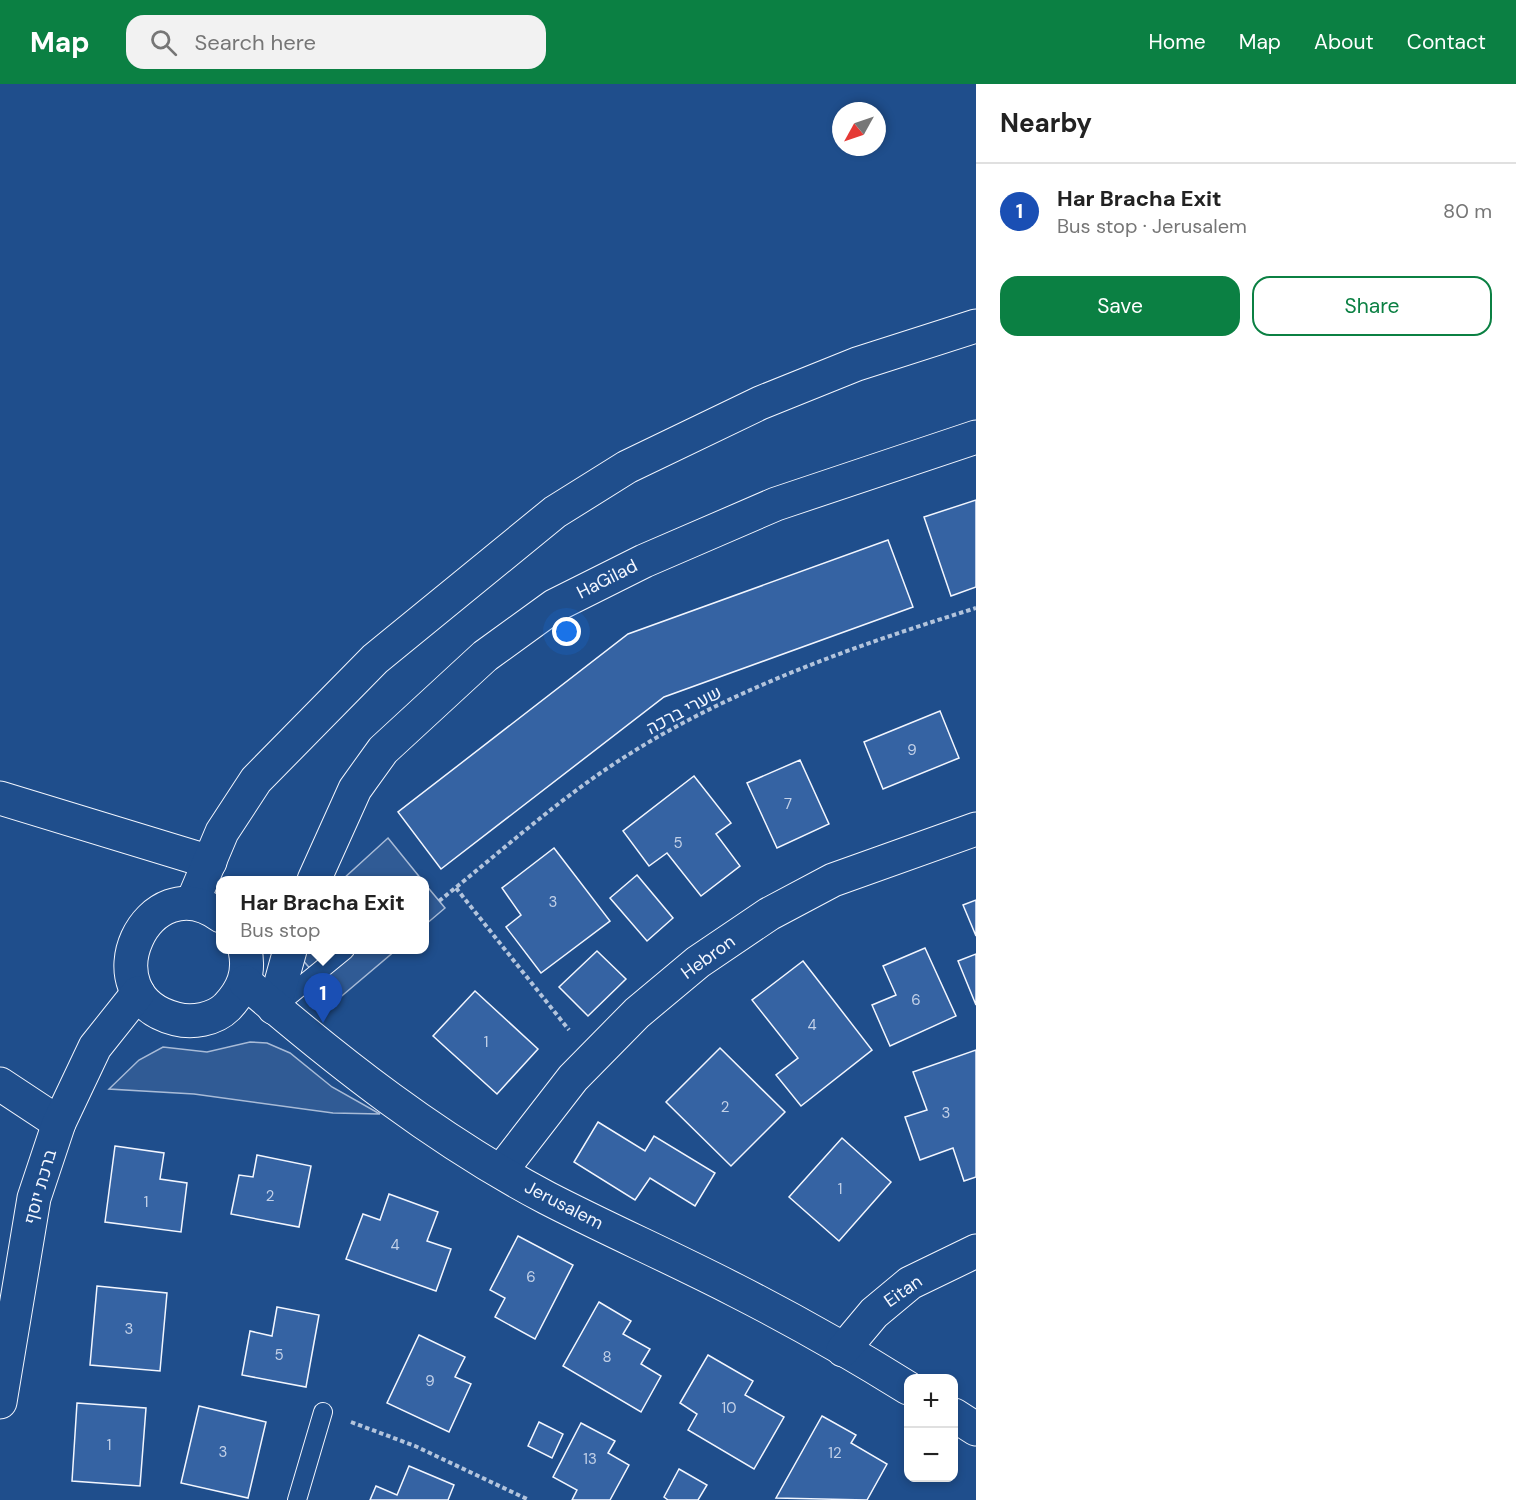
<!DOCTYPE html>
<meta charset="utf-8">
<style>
:root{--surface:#fff;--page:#f2f2f2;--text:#222;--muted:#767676;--line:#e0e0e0;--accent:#0b8043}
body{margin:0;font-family:"DM Sans",Heebo,sans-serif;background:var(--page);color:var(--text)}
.controls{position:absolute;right:18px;bottom:18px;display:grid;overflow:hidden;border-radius:12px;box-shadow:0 3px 9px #0003}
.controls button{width:54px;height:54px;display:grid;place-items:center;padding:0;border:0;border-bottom:2px solid var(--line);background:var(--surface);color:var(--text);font:30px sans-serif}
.compass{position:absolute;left:832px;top:18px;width:54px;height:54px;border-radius:50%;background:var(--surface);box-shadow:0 3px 9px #0003;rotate:230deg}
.you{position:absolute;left:567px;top:548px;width:21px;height:21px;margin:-15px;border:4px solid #fff;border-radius:50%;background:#1a73e8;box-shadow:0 0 0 9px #1a73e833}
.badge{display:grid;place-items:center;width:39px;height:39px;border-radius:50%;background:var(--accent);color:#fff;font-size:20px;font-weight:700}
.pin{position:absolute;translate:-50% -50px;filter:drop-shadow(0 2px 3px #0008)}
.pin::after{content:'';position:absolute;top:32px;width:21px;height:18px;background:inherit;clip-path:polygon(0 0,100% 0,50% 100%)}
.popup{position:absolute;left:216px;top:792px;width:213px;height:78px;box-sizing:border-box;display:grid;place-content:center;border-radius:12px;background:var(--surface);filter:drop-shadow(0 2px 4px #0005);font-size:20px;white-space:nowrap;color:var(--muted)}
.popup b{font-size:22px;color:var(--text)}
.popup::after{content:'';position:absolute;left:50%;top:100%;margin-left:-12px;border:12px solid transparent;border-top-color:var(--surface)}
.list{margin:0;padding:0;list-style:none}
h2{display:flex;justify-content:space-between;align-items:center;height:78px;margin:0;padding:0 24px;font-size:26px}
h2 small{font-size:20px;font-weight:400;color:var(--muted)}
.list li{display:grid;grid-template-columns:39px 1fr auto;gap:18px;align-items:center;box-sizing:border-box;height:96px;padding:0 24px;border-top:2px solid var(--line)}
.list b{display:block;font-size:22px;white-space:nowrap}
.list p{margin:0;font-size:20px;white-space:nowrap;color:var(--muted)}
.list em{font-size:20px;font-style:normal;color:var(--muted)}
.actions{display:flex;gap:12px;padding:18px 24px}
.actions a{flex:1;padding:14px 0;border:2px solid var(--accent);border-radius:18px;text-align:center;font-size:21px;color:var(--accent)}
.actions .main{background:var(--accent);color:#fff}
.icon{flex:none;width:33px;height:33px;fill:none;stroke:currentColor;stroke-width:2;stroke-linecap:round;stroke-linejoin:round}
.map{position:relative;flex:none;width:976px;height:1416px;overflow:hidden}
header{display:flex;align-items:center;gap:36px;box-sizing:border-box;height:84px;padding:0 30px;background:var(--accent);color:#fff}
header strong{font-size:28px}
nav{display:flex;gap:33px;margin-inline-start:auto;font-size:21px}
.search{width:420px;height:54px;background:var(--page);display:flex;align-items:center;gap:15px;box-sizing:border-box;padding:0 21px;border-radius:18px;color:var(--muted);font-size:22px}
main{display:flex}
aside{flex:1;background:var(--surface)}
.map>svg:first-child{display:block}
.built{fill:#305b95;stroke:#a8bbd7;stroke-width:1.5}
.building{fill:#3563a3;stroke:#f2f6ff;stroke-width:1.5}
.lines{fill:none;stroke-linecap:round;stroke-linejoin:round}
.service-casing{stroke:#f2f6ff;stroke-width:20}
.minor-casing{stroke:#f2f6ff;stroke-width:35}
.tertiary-casing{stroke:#f2f6ff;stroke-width:35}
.path{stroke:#b3c4dc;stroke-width:4;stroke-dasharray:4.5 3;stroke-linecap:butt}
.service{stroke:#1f4e8c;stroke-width:18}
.minor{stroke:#1f4e8c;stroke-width:33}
.tertiary{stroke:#1f4e8c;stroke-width:33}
.labels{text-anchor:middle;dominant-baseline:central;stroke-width:4.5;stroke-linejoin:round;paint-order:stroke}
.number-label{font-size:15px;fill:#c3d1e8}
.street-label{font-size:18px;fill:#f2f6ff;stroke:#1f4e8c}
</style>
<header>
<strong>Map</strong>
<div class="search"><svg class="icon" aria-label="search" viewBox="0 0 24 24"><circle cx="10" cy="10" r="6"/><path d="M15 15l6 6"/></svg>Search here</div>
<nav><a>Home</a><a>Map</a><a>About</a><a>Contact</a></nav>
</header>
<main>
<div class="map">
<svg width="976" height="1416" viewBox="0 0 976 1416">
<rect width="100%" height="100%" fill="#1f4e8c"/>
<!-- built -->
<g class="built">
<polygon points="388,754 422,796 342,796"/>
<polygon points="425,800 445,824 425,841"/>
<polygon points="304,866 396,866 337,916 301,874"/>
<polygon points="250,958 267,959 290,969 332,1003 380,1030 333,1029 194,1010 109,1005 139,976 163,963 207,968"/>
</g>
<!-- building -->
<g class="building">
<polygon points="976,416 976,503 951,512 924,433"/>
<polygon points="888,456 913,523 664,613 441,785 398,728 628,550"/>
<polygon points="940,627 959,674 883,705 864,658"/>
<polygon points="800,676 829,740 777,764 747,699"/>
<polygon points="694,692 731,739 716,750 740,782 701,812 667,769 649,782 623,747"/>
<polygon points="554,764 610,837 541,889 506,843 521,831 502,804"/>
<polygon points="637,791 673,834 647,857 610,814"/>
<polygon points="976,816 976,852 963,821"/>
<polygon points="925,864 956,932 890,962 872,921 896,911 883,882"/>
<polygon points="597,867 626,895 588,932 559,903"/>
<polygon points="976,870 976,921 958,877"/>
<polygon points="803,877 872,966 801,1022 776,991 798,974 752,916"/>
<polygon points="475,907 538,965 497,1010 433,952"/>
<polygon points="720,964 785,1028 731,1082 666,1018"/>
<polygon points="976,966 976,1093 964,1097 953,1064 920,1076 905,1033 927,1026 913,988"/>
<polygon points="598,1038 645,1067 654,1052 715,1089 695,1122 650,1094 635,1116 574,1078"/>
<polygon points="842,1054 891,1098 839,1157 789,1113"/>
<polygon points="115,1062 164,1069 160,1095 187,1099 181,1148 105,1138"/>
<polygon points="257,1071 311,1082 299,1143 231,1130 239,1091 253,1093"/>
<polygon points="389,1110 438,1128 427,1157 451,1165 436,1207 346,1175 363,1130 380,1136"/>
<polygon points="518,1152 573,1181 535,1255 495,1233 505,1214 490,1206"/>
<polygon points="97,1202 167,1209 160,1287 90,1281"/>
<polygon points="599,1218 631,1237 623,1250 650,1265 641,1280 661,1292 641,1328 563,1282"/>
<polygon points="277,1223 319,1231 306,1303 242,1291 250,1247 272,1252"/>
<polygon points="419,1251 465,1273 455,1293 471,1300 449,1348 387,1319"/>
<polygon points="708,1271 753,1297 745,1311 784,1333 754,1385 688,1346 697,1330 680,1319"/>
<polygon points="77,1319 146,1324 140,1402 72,1397"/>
<polygon points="199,1322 266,1338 248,1414 181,1399"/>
<polygon points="822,1332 856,1351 851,1359 887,1380 867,1416 776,1414"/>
<polygon points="539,1338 563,1350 552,1374 528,1362"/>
<polygon points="581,1339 615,1357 608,1369 629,1381 610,1416 572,1416 577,1406 553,1393"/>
<polygon points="409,1382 454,1401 448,1416 370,1416 376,1402 397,1411"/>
<polygon points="679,1385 707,1401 698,1416 668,1416 664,1413"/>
</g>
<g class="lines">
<defs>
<g id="service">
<polyline points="278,921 345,866"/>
<polyline points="297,1416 323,1328"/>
</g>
<g id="minor">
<polyline points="314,796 355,705 383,666 485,572 554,522 644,477 776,420 976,353"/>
<polyline points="274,924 290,866"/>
<polyline points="0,1000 59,1039"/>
<polyline points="501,1087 573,994 637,929 698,878 769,830 833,796 976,745"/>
</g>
<g id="tertiary">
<polyline points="0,714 210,778"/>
<polyline points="192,819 222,748 256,696 375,575 555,428 627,383 760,319 857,280 976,242"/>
<path d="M221,832C148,778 85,912 176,935C192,939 214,936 227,923C243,906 250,889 245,866"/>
<path d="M245,898C339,979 437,1056 547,1114C609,1146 673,1174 735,1206C794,1236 852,1269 908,1304"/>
<polyline points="843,1266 874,1229 910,1199 976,1167"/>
<polyline points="0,1318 34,1114 59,1039 95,963 138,909"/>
<polyline points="954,1331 976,1345"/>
</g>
</defs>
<!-- service casing -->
<use href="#service" class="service-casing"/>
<!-- minor casing -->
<use href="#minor" class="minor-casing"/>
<!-- tertiary casing -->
<use href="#tertiary" class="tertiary-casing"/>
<!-- path -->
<g class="path">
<polyline points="456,804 569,946"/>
<path d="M439,817C492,775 544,728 599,690C713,611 845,565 976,524"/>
<polyline points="351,1338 415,1362 529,1416"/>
</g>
<!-- service -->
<use href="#service" class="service"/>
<!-- minor -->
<use href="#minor" class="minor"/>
<!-- tertiary -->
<use href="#tertiary" class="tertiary"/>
</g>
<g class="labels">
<!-- number labels -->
<g class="number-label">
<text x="912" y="666">9</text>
<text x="788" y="720">7</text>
<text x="678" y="759">5</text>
<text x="553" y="818">3</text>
<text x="916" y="916">6</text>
<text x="812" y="941">4</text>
<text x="486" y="958">1</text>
<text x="725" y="1023">2</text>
<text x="946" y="1029">3</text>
<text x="840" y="1105">1</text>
<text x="270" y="1112">2</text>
<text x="146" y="1118">1</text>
<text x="395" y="1161">4</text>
<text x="531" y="1193">6</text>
<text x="129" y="1245">3</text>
<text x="279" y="1271">5</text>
<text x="607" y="1273">8</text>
<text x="430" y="1297">9</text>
<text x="729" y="1324">10</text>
<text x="109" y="1361">1</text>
<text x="223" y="1368">3</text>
<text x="835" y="1369">12</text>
<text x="590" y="1375">13</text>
</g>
<!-- street labels -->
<g class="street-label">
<text transform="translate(607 495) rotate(-27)">HaGilad</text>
<text transform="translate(684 626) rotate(-28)">שערי ברכה</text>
<text transform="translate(708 873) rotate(-36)">Hebron</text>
<text transform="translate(40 1103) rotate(-74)">ברכת יוסף</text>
<text transform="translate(564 1121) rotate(27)">Jerusalem</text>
<text transform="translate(903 1207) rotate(-35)">Eitan</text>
</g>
</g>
</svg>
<div class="controls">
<button>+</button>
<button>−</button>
</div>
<svg class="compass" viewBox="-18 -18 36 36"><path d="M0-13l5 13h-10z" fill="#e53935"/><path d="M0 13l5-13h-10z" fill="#767676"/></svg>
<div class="you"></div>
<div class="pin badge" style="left:323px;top:939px;background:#1a4fb4">1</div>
<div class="popup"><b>Har Bracha Exit</b>Bus stop</div>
</div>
<aside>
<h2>Nearby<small></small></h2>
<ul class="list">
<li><span class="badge" style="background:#1a4fb4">1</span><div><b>Har Bracha Exit</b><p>Bus stop · Jerusalem</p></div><em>80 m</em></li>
</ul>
<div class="actions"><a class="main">Save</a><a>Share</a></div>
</aside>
</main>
